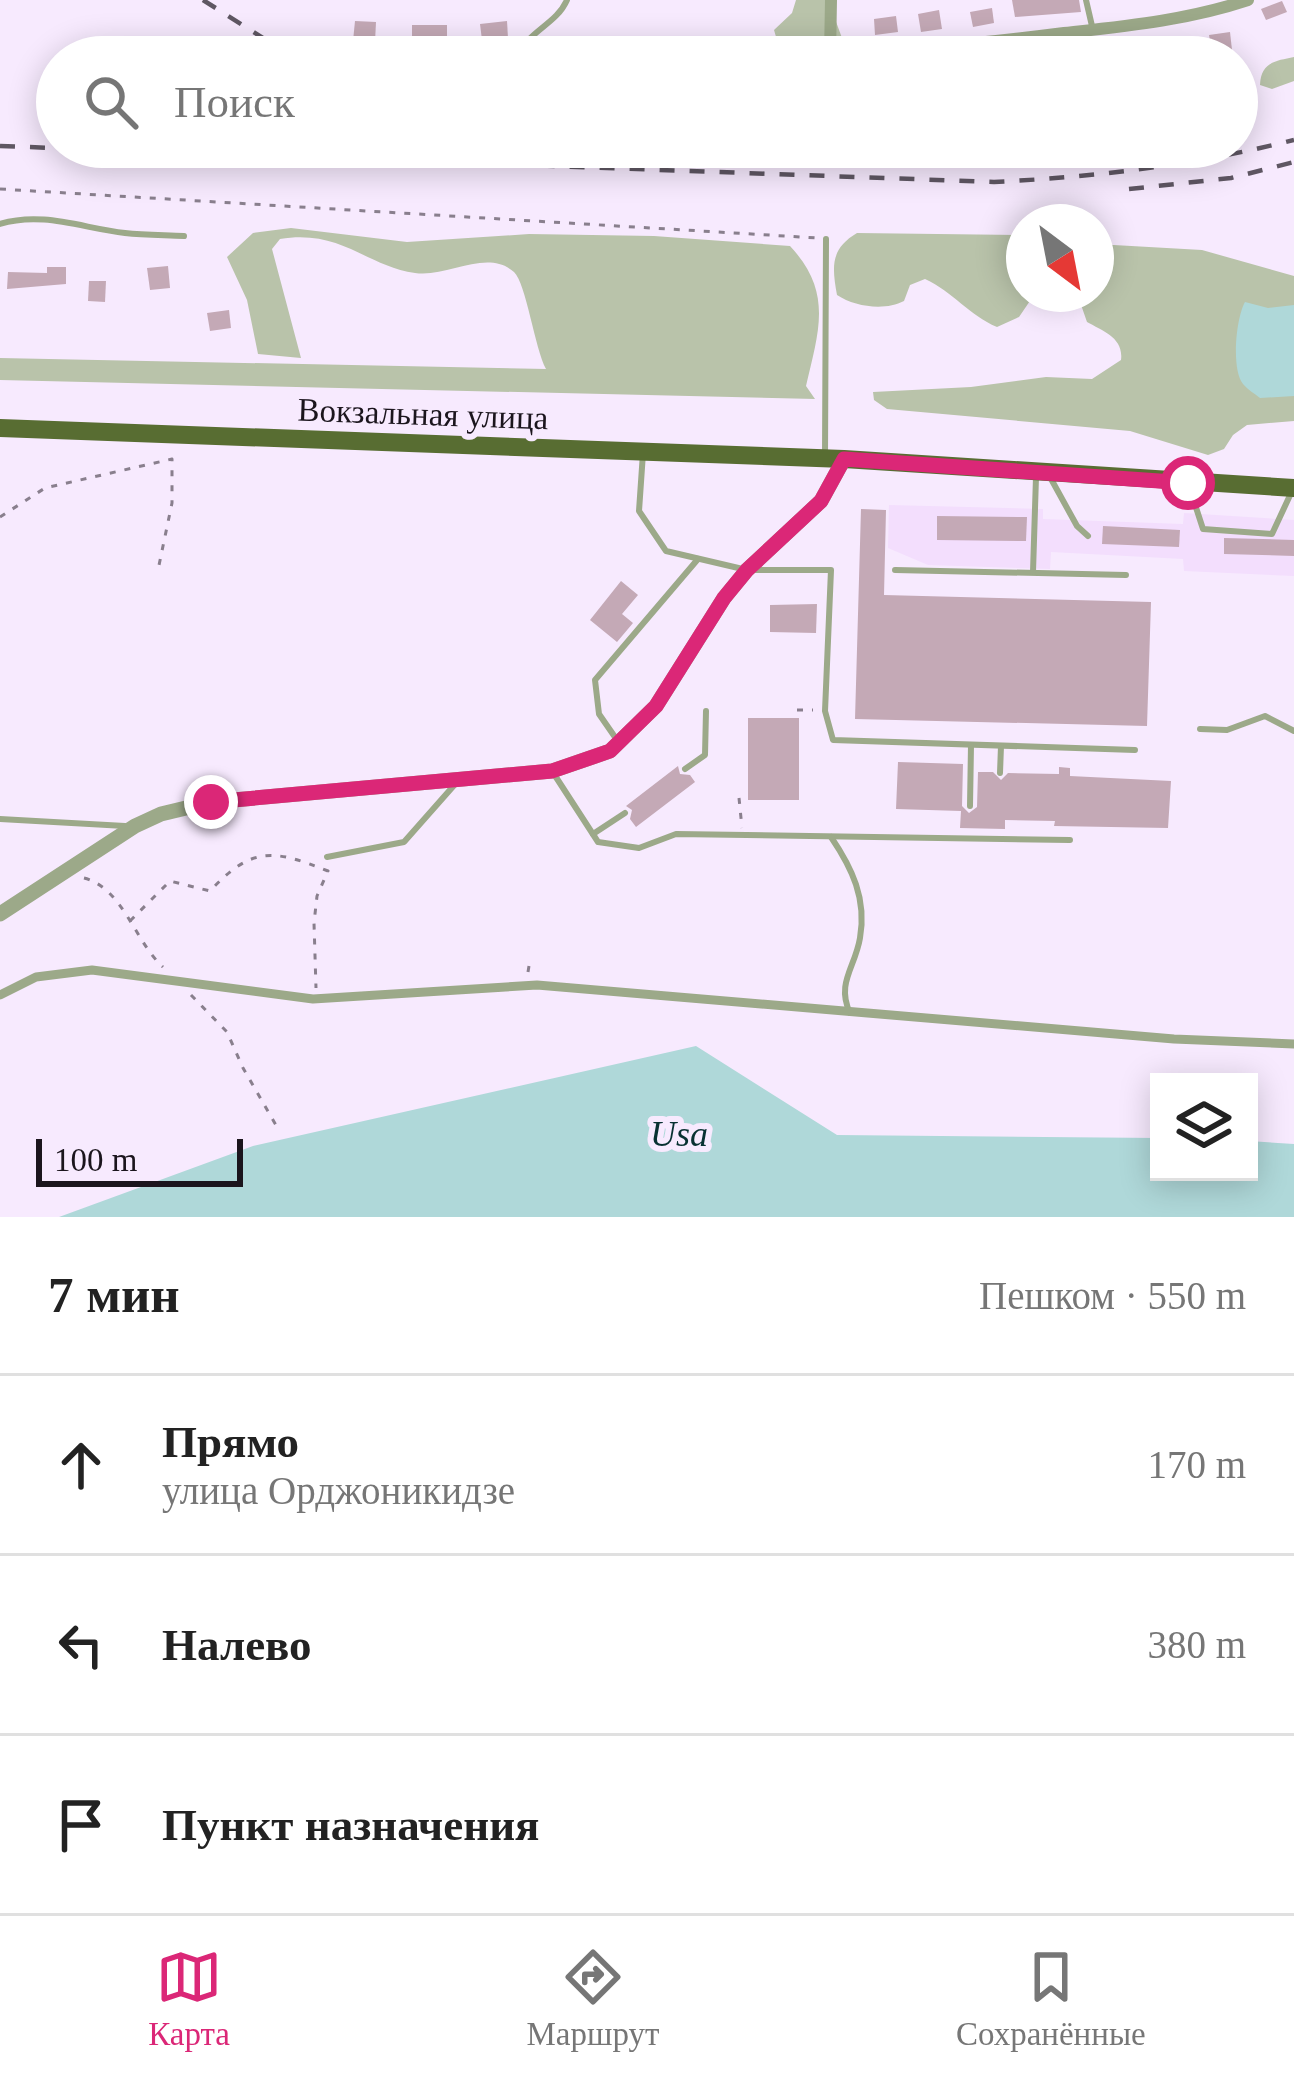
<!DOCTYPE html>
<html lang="ru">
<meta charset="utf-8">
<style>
:root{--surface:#fff;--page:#f2f2f2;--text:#222;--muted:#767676;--line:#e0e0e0;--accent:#db2777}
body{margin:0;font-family:Georgia,serif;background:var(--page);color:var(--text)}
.controls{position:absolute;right:36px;bottom:36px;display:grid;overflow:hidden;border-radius:0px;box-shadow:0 6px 30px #0003}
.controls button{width:108px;height:108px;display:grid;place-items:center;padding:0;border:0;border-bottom:3px solid var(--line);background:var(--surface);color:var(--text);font:60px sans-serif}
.compass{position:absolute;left:1006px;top:204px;width:108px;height:108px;border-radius:50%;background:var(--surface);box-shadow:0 6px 30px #0003;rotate:148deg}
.scale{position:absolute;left:36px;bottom:30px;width:207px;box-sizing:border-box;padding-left:12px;border:6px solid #1b151d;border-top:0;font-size:33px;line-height:42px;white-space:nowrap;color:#1b151d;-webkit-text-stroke:9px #f7eafe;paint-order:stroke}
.stop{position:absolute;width:36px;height:36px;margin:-27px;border:9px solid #db2777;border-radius:50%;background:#fff}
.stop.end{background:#db2777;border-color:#fff;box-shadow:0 3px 12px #0008}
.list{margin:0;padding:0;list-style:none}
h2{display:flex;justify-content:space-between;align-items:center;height:156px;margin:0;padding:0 48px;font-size:51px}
h2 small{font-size:39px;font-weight:400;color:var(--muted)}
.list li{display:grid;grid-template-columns:78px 1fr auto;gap:36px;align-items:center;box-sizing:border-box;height:180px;padding:0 48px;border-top:3px solid var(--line)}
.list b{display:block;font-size:45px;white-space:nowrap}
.list p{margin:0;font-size:39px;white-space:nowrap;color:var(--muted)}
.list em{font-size:39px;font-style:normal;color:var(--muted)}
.icon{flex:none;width:66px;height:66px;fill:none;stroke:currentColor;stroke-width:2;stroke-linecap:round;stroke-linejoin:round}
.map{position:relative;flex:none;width:1294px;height:1217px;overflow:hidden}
.search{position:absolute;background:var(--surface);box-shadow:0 6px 30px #0003;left:36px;right:36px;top:36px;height:132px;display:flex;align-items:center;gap:30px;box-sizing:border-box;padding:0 42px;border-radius:66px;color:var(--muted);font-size:45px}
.sheet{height:696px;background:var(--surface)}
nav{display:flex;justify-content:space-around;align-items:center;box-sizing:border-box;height:168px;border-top:3px solid var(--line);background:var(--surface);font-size:33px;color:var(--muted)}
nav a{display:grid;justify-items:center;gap:6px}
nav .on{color:var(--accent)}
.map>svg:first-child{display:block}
.built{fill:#f3defd}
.green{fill:#b9c3aa}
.water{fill:#afd8d9}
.building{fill:#c4a9b6}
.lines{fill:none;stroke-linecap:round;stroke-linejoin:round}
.path{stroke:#897f8d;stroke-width:3;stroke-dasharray:6 9;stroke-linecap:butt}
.service{stroke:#9ca989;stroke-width:6}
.pedestrian{stroke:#9ca989;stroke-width:9}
.minor{stroke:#9ca989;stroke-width:12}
.tertiary{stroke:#9ca989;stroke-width:15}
.primary{stroke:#586d32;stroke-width:18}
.rail{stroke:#5f5763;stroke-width:4.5;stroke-dasharray:15 15;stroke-linecap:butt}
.route{stroke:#db2777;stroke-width:15}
.labels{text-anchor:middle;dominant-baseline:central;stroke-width:12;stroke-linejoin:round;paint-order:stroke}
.street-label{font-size:33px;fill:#1b151d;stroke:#f7eafe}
.water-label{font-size:36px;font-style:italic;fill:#083132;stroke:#f7eafe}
</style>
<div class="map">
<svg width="1294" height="1217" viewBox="0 0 1294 1217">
<rect width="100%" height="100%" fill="#f7eafe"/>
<!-- built -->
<polygon class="built" points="889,505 1043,509 1043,519 1183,524 1184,513 1294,520 1294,576 1184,571 1183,559 1051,552 1050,569 928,565 888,548"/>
<!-- green -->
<g class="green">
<polygon points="796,0 828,0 849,57 788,57 779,47 774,30 792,13"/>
<path d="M1294,57V81L1272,89L1260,85C1261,62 1275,61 1294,57Z"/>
<path d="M291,228L407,242L529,234L654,236L790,246C833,292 819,330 806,386L815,399L0,380V358L546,369C535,349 526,283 514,272C487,248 447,278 415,273C366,266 341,229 280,239L272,249L301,358L258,354L247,300L227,257L253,233Z"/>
<path d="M857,233L1024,235V294H1045L1034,295L1019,317L997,327C969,315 953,292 925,279L910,285L904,301C885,311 855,307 837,295C832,267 830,249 857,233Z"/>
<path d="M1096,244L1202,250L1294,276V421L1247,425L1233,435L1224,449L1208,455L1130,431L887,409L874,400L873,392L971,387L1046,377L1092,379L1121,360C1124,338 1103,331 1087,322L1079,299L1066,294H1096Z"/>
</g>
<!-- water -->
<g class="water">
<path d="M1245,302L1268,308L1294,305V396L1260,398C1254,393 1248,390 1243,384C1231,369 1236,318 1245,302Z"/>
<polygon points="696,1046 837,1135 1159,1138 1159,1172 1249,1172 1249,1141 1294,1144 1294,1217 59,1217 253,1146"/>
</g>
<!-- building -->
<g class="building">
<polygon points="1012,0 1079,0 1081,12 1015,17"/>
<polygon points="1282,1 1287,12 1266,20 1261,9"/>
<polygon points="992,8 994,23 973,27 970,12"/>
<polygon points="939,10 942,29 921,32 918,14"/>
<polygon points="896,16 898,32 875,35 874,19"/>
<polygon points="355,21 376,22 375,42 353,41"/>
<polygon points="507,21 508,38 482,40 480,24"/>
<rect x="412" y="25" width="35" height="17"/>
<polygon points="1230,32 1232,50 1212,53 1209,35"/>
<polygon points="1135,37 1138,57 1116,57 1113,40"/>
<polygon points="1188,37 1190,54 1166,57 1164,39"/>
<polygon points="168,266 170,288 150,290 147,268"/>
<polygon points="47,267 66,267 66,284 7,289 8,272 47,273"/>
<polygon points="89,281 106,281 105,302 88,301"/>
<polygon points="229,310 231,328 210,331 207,313"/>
<polygon points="861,509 886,510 884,595 1151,602 1147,726 855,719"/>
<polygon points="937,516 1027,517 1026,541 937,540"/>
<polygon points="1103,526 1180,530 1179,547 1102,544"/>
<polygon points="1224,538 1294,540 1294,556 1224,554"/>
<polygon points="621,581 638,595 622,614 633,623 617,642 590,620"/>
<polygon points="817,604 816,633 770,632 770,605"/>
<rect x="748" y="718" width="51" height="82"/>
<polygon points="898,762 963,764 962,806 969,813 977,807 978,772 993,772 1001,780 1008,773 1059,774 1059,767 1070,768 1070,776 1171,781 1168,828 1054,826 1055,821 1005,820 1005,829 960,828 961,811 896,809"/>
<polygon points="678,766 680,774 690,775 695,782 636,827 630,819 632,810 626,806"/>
</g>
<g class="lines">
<!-- path -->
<g class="path">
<polyline points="0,189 818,238"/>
<polyline points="0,517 45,488 172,459 172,503 158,570"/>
<polyline points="797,710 813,710"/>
<polyline points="739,798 742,828"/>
<path d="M84,878C123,888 135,942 163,967"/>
<path d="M130,921L170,881L210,891C252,846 273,849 328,871L317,896L314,923L316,988"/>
<polyline points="528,972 530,960"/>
<polyline points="191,995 227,1032 243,1068 277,1127"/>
</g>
<!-- service -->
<g class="service">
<polyline points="1086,0 1092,26"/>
<path d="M518,57C527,31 556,25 567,0"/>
<polyline points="659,147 673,151 728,147"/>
<path d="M0,224C42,211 82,228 125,233C144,235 164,235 184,236"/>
<polyline points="643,453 639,511 666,551 747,570 831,570 825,711 833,740 1135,750"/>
<polyline points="825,457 826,239"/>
<polyline points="1050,477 1077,526 1088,536"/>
<polyline points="1189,486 1203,529 1272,534 1292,491"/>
<polyline points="895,570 1126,575"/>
<polyline points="1033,572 1036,477"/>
<polyline points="1200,729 1227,730 1265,716 1294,731"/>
<polyline points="617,740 599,714 595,680 698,559"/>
<polyline points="685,769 705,755 706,711"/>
<polyline points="552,771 598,842 639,848 676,834 1070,840"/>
<polyline points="1000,773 1001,746"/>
<polyline points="970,806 971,745"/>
<polyline points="0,819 125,826"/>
<polyline points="593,834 625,813"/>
<path d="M831,837C852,868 867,899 860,938C855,968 836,983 850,1013"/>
<polyline points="327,857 404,842 457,782"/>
</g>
<!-- pedestrian -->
<polyline class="pedestrian" points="0,995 36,977 92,970 313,999 537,985 1174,1039 1294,1044"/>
<!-- minor -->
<g class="minor">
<path d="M830,50C909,51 986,43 1064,33C1127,26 1188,20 1248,0"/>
<polyline points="830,56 831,0"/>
</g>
<!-- tertiary -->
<polyline class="tertiary" points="0,914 135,826 161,814 211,802 552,771 610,751 656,706 724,598 747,570 821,501 844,459"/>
<!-- primary -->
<polyline class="primary" points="0,428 844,459 1294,488"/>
<!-- rail -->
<g class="rail">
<polyline points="203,0 293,57"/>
<path d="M0,146L994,182C1096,177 1194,165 1294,140"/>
<polyline points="1129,189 1231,178 1294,162"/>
</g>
</g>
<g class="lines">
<!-- route -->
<polyline class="route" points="211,802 552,771 610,751 656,706 724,598 747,570 821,501 844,459 1188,483"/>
</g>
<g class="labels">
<!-- street labels -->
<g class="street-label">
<text transform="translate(423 414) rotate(2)">Вокзальная улица</text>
</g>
<!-- water labels -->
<g class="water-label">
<text x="679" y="1134">Usa</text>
</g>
</g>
</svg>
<div class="controls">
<button><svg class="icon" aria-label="layers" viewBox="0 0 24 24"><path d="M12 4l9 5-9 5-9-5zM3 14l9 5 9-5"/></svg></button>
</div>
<svg class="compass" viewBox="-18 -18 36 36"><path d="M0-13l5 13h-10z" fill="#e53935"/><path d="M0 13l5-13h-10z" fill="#767676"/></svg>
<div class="scale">100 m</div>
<div class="stop" style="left:1188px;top:483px"></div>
<div class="stop end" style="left:211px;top:802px"></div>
<div class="search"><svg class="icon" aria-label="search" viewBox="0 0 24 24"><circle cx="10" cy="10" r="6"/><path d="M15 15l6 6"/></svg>Поиск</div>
</div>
<section class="sheet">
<h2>7 мин<small>Пешком · 550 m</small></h2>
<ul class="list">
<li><svg class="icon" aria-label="ahead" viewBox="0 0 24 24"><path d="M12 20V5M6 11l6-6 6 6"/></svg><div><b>Прямо</b><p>улица Орджоникидзе</p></div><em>170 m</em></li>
<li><svg class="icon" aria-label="left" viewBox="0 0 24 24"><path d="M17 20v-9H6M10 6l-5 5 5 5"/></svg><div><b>Налево</b></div><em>380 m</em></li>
<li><svg class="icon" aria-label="arrive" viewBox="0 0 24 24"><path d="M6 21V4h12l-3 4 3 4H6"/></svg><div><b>Пункт назначения</b></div></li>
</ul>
</section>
<nav>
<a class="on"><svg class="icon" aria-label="map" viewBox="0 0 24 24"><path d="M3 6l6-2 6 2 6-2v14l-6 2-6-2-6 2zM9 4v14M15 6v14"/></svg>Карта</a>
<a><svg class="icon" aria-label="directions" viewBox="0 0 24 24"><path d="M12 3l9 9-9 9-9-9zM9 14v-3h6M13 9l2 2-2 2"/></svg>Маршрут</a>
<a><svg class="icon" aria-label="saved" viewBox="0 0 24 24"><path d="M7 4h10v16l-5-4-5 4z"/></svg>Сохранённые</a>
</nav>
